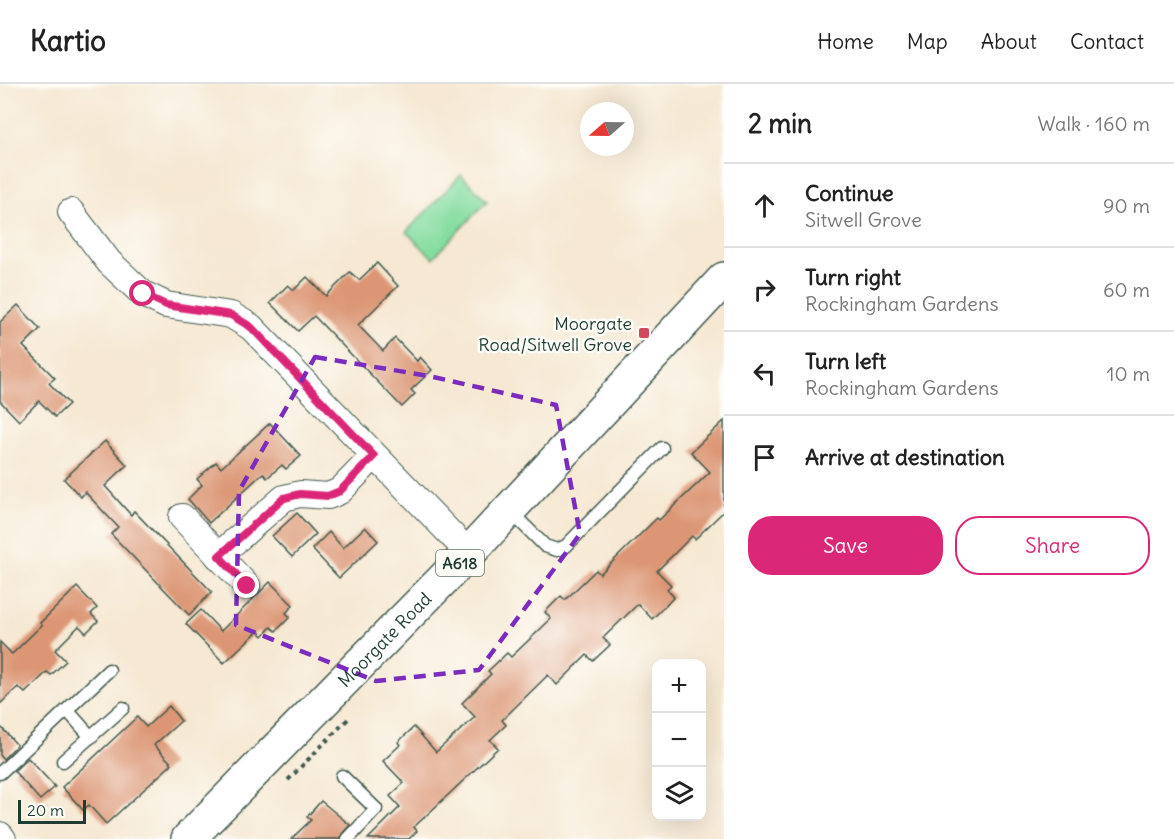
<!DOCTYPE html>
<meta charset="utf-8">
<style>
:root{--surface:#fff;--page:#f6f6f6;--text:#222;--muted:#767676;--line:#e0e0e0;--accent:#db2777}
body{margin:0;font-family:Delius,sans-serif;background:var(--page);color:var(--text)}
.controls{position:absolute;right:18px;bottom:18px;display:grid;overflow:hidden;border-radius:12px;box-shadow:0 6px 24px #0002}
.controls button{width:54px;height:54px;display:grid;place-items:center;padding:0;border:0;border-bottom:2px solid var(--line);background:var(--surface);color:var(--text);font:30px sans-serif}
.compass{position:absolute;left:580px;top:18px;width:54px;height:54px;border-radius:50%;background:var(--surface);box-shadow:0 6px 24px #0002;rotate:250deg}
.scale{position:absolute;left:18px;bottom:15px;width:68px;box-sizing:border-box;padding-left:6px;border:3px solid #1f3d34;border-top:0;font-size:16px;line-height:21px;white-space:nowrap;color:#1f3d34;-webkit-text-stroke:4px #fdfcf7;paint-order:stroke}
.stop{position:absolute;width:18px;height:18px;margin:-14px;border:4px solid #db2777;border-radius:50%;background:#fff}
.stop.end{background:#db2777;border-color:#fff;box-shadow:0 2px 6px #0008}
.list{margin:0;padding:0;list-style:none}
h2{display:flex;justify-content:space-between;align-items:center;height:78px;margin:0;padding:0 24px;font-size:26px}
h2 small{font-size:20px;font-weight:400;color:var(--muted)}
.list li{display:grid;grid-template-columns:39px 1fr auto;gap:18px;align-items:center;box-sizing:border-box;height:84px;padding:0 24px;border-top:2px solid var(--line)}
.list b{display:block;font-size:22px;white-space:nowrap}
.list p{margin:0;font-size:20px;white-space:nowrap;color:var(--muted)}
.list em{font-size:20px;font-style:normal;color:var(--muted)}
.actions{display:flex;gap:12px;padding:18px 24px}
.actions a{flex:1;padding:14px 0;border:2px solid var(--accent);border-radius:24px;text-align:center;font-size:21px;color:var(--accent)}
.actions .main{background:var(--accent);color:#fff}
.icon{flex:none;width:33px;height:33px;fill:none;stroke:currentColor;stroke-width:2;stroke-linecap:round;stroke-linejoin:round}
.map{position:relative;flex:none;width:724px;height:755px;overflow:hidden}
header{display:flex;align-items:center;gap:36px;box-sizing:border-box;height:84px;padding:0 30px;background:var(--surface);border-bottom:2px solid var(--line)}
header strong{font-size:28px}
nav{display:flex;gap:33px;margin-inline-start:auto;font-size:21px}
main{display:flex}
aside{flex:1;background:var(--surface)}
.map>svg:first-child{display:block}
.green{fill:#86dda0;stroke:#528d6a;stroke-width:1.5}
.building{fill:#dc9675}
.lines{fill:none;stroke-linecap:round;stroke-linejoin:round}
.lane-casing{stroke:#3f574c;stroke-width:15}
.street-casing{stroke:#3f574c;stroke-width:28}
.primary-casing{stroke:#3f574c;stroke-width:36}
.path{stroke:#3f574c;stroke-width:4;stroke-dasharray:4.5 4.5;stroke-linecap:butt}
.lane{stroke:#fff;stroke-width:12}
.street{stroke:#fff;stroke-width:26}
.primary{stroke:#fff;stroke-width:33}
.route{stroke:#db2777;stroke-width:8}
.marked{fill:none;stroke:#7b2cbf;stroke-width:4.5;stroke-dasharray:12 8;stroke-linejoin:round}
.poi-dot{fill:#d1495b;stroke:#fdfcf7;stroke-width:2}
.labels{text-anchor:middle;dominant-baseline:central;stroke-width:5;stroke-linejoin:round;paint-order:stroke}
.shield{fill:#fdfcf7;stroke:#62766e;stroke-width:1.5}
.shield-label{font-size:16px;font-weight:bold;fill:#1f3d34}
.poi-label{font-size:18px;fill:#1f3d34;stroke:#fdfcf7;text-anchor:end}
.street-label{font-size:18px;fill:#1f3d34;stroke:#fdfcf7}
</style>
<header>
<strong>Kartio</strong>
<nav><a>Home</a><a>Map</a><a>About</a><a>Contact</a></nav>
</header>
<main>
<div class="map">
<svg width="724" height="755" viewBox="0 0 724 755">
<rect width="100%" height="100%" fill="#fdfcf7"/>
<filter id="ink" filterUnits="userSpaceOnUse"><feTurbulence type="fractalNoise" baseFrequency=".0167" numOctaves="2"/><feDisplacementMap in="SourceGraphic" scale="12" xChannelSelector="R" yChannelSelector="G"/><feConvolveMatrix kernelMatrix="1 2 1 2 8 2 1 2 1" color-interpolation-filters="sRGB"/></filter>
<filter id="wash" filterUnits="userSpaceOnUse"><feTurbulence type="fractalNoise" baseFrequency=".008" numOctaves="4" result="noise"/><feDisplacementMap in="SourceGraphic" scale="24" xChannelSelector="R" yChannelSelector="G"/><feGaussianBlur stdDeviation="1.35" result="paint"/><feColorMatrix in="noise" values="0 0 0 0 0 0 0 0 0 0 0 0 0 0 0 0 0 1.4 0 .05"/><feComposite in="paint" operator="in"/></filter>
<g filter="url(#wash)">
<rect width="100%" height="100%" fill="#f6e8d2"/>
<!-- green -->
<polygon class="green" points="461,91 487,117 433,174 406,148"/>
<g id="blocks">
<!-- building -->
<g class="building">
<polygon points="377,179 398,202 358,241 383,267 395,254 417,277 420,273 432,286 411,306 415,310 402,323 314,232 298,247 270,219 288,201 294,206 307,193 326,212 350,188 359,196"/>
<polygon points="18,221 40,245 23,262 55,294 49,299 69,320 55,333 39,317 19,337 0,317 0,238"/>
<polygon points="724,337 724,427 695,455 692,452 657,487 671,501 667,505 674,513 652,535 638,520 603,554 610,561 593,577 587,571 557,601 548,591 502,636 506,641 490,656 498,664 414,743 417,747 409,755 368,755 400,723 390,712 404,699 383,677 400,661 398,658 414,643 436,668 475,633 462,619 491,590 488,587 507,569 511,573 551,535 545,528 561,512 565,516 596,486 600,490 657,434 659,436 710,388 691,368"/>
<polygon points="270,339 301,372 286,385 282,381 267,394 263,389 209,439 188,415 202,401 197,395 216,378 221,384"/>
<polygon points="105,357 127,381 105,402 131,431 134,427 212,508 189,531 111,450 118,443 85,408 81,413 64,395"/>
<polygon points="297,429 316,450 292,473 272,452"/>
<polygon points="365,443 378,457 339,494 312,465 329,448 343,464"/>
<polygon points="270,498 293,521 286,529 290,533 276,547 271,543 263,552 258,547 224,579 186,540 201,526 221,547"/>
<polygon points="77,503 97,524 91,530 98,537 86,549 79,542 55,566 66,577 51,591 47,588 25,609 18,603 0,620 0,558 12,570 42,541 40,539"/>
<polygon points="169,622 181,637 154,661 172,680 106,740 89,721 83,726 62,703 137,633 146,643"/>
<polygon points="0,642 17,661 3,675 0,671"/>
<polygon points="28,674 55,703 40,716 14,687"/>
<polygon points="321,717 350,741 342,750 340,755 291,755 311,736 307,733"/>
</g>
</g>
</g>
<g filter="url(#ink)">
<use href="#blocks" fill-opacity="0" stroke="#3f574c" stroke-width="1.5"/>
<g class="lines">
<defs>
<g id="lane">
<polyline points="510,427 545,462 557,466 566,462 662,364"/>
<polyline points="67,626 91,653"/>
<polyline points="63,677 123,624"/>
<polyline points="0,689 109,586"/>
<polyline points="342,692 376,725 348,755"/>
</g>
<g id="street">
<polyline points="71,128 109,178 143,210 166,221 231,231 251,243 469,469"/>
<polyline points="182,433 247,502"/>
<polyline points="218,472 284,414 300,410 328,412 340,407 374,372"/>
<polyline points="0,751 3,755"/>
</g>
<g id="primary">
<path id="s1" d="M188,755L469,469L724,195"/>
</g>
</defs>
<!-- lane casing -->
<use href="#lane" class="lane-casing"/>
<!-- street casing -->
<use href="#street" class="street-casing"/>
<!-- primary casing -->
<use href="#primary" class="primary-casing"/>
<!-- path -->
<polyline class="path" points="288,696 348,635"/>
<!-- lane -->
<use href="#lane" class="lane"/>
<!-- street -->
<use href="#street" class="street"/>
<!-- primary -->
<use href="#primary" class="primary"/>
</g>
</g>
<g class="lines" filter="url(#ink)">
<!-- route -->
<polyline class="route" points="143,210 166,221 231,231 251,243 374,372 340,407 328,412 300,410 284,414 219,472 247,502"/>
</g>
<!-- marked area -->
<path class="marked" d="M315,273L429,292L556,321L580,450L479,586L376,597L236,541L239,407Z"/>
<!-- markers -->
<rect class="poi-dot" x="638" y="243" width="12" height="12" rx="3"/>
<g class="labels">
<!-- shield labels -->
<rect class="shield" x="436" y="466" width="48" height="26" rx="4.5"/>
<g class="shield-label">
<text x="460" y="479">A618</text>
</g>
<!-- poi labels -->
<g class="poi-label">
<text x="632" y="239">Moorgate<tspan x="632" dy="21">Road/Sitwell Grove</tspan></text>
</g>
<!-- street labels -->
<g class="street-label">
<text stroke="none"><textPath href="#s1" startOffset="280">Moorgate Road</textPath></text>
</g>
</g>
</svg>
<div class="controls">
<button>+</button>
<button>−</button>
<button><svg class="icon" aria-label="layers" viewBox="0 0 24 24"><path d="M12 4l9 5-9 5-9-5zM3 14l9 5 9-5"/></svg></button>
</div>
<svg class="compass" viewBox="-18 -18 36 36"><path d="M0-13l5 13h-10z" fill="#e53935"/><path d="M0 13l5-13h-10z" fill="#767676"/></svg>
<div class="scale">20 m</div>
<div class="stop" style="left:143px;top:210px"></div>
<div class="stop end" style="left:247px;top:502px"></div>
</div>
<aside>
<h2>2 min<small>Walk · 160 m</small></h2>
<ul class="list">
<li><svg class="icon" aria-label="ahead" viewBox="0 0 24 24"><path d="M12 20V5M6 11l6-6 6 6"/></svg><div><b>Continue</b><p>Sitwell Grove</p></div><em>90 m</em></li>
<li><svg class="icon" aria-label="right" viewBox="0 0 24 24"><path d="M7 20v-9h11M14 6l5 5-5 5"/></svg><div><b>Turn right</b><p>Rockingham Gardens</p></div><em>60 m</em></li>
<li><svg class="icon" aria-label="left" viewBox="0 0 24 24"><path d="M17 20v-9H6M10 6l-5 5 5 5"/></svg><div><b>Turn left</b><p>Rockingham Gardens</p></div><em>10 m</em></li>
<li><svg class="icon" aria-label="arrive" viewBox="0 0 24 24"><path d="M6 21V4h12l-3 4 3 4H6"/></svg><div><b>Arrive at destination</b></div></li>
</ul>
<div class="actions"><a class="main">Save</a><a>Share</a></div>
</aside>
</main>
